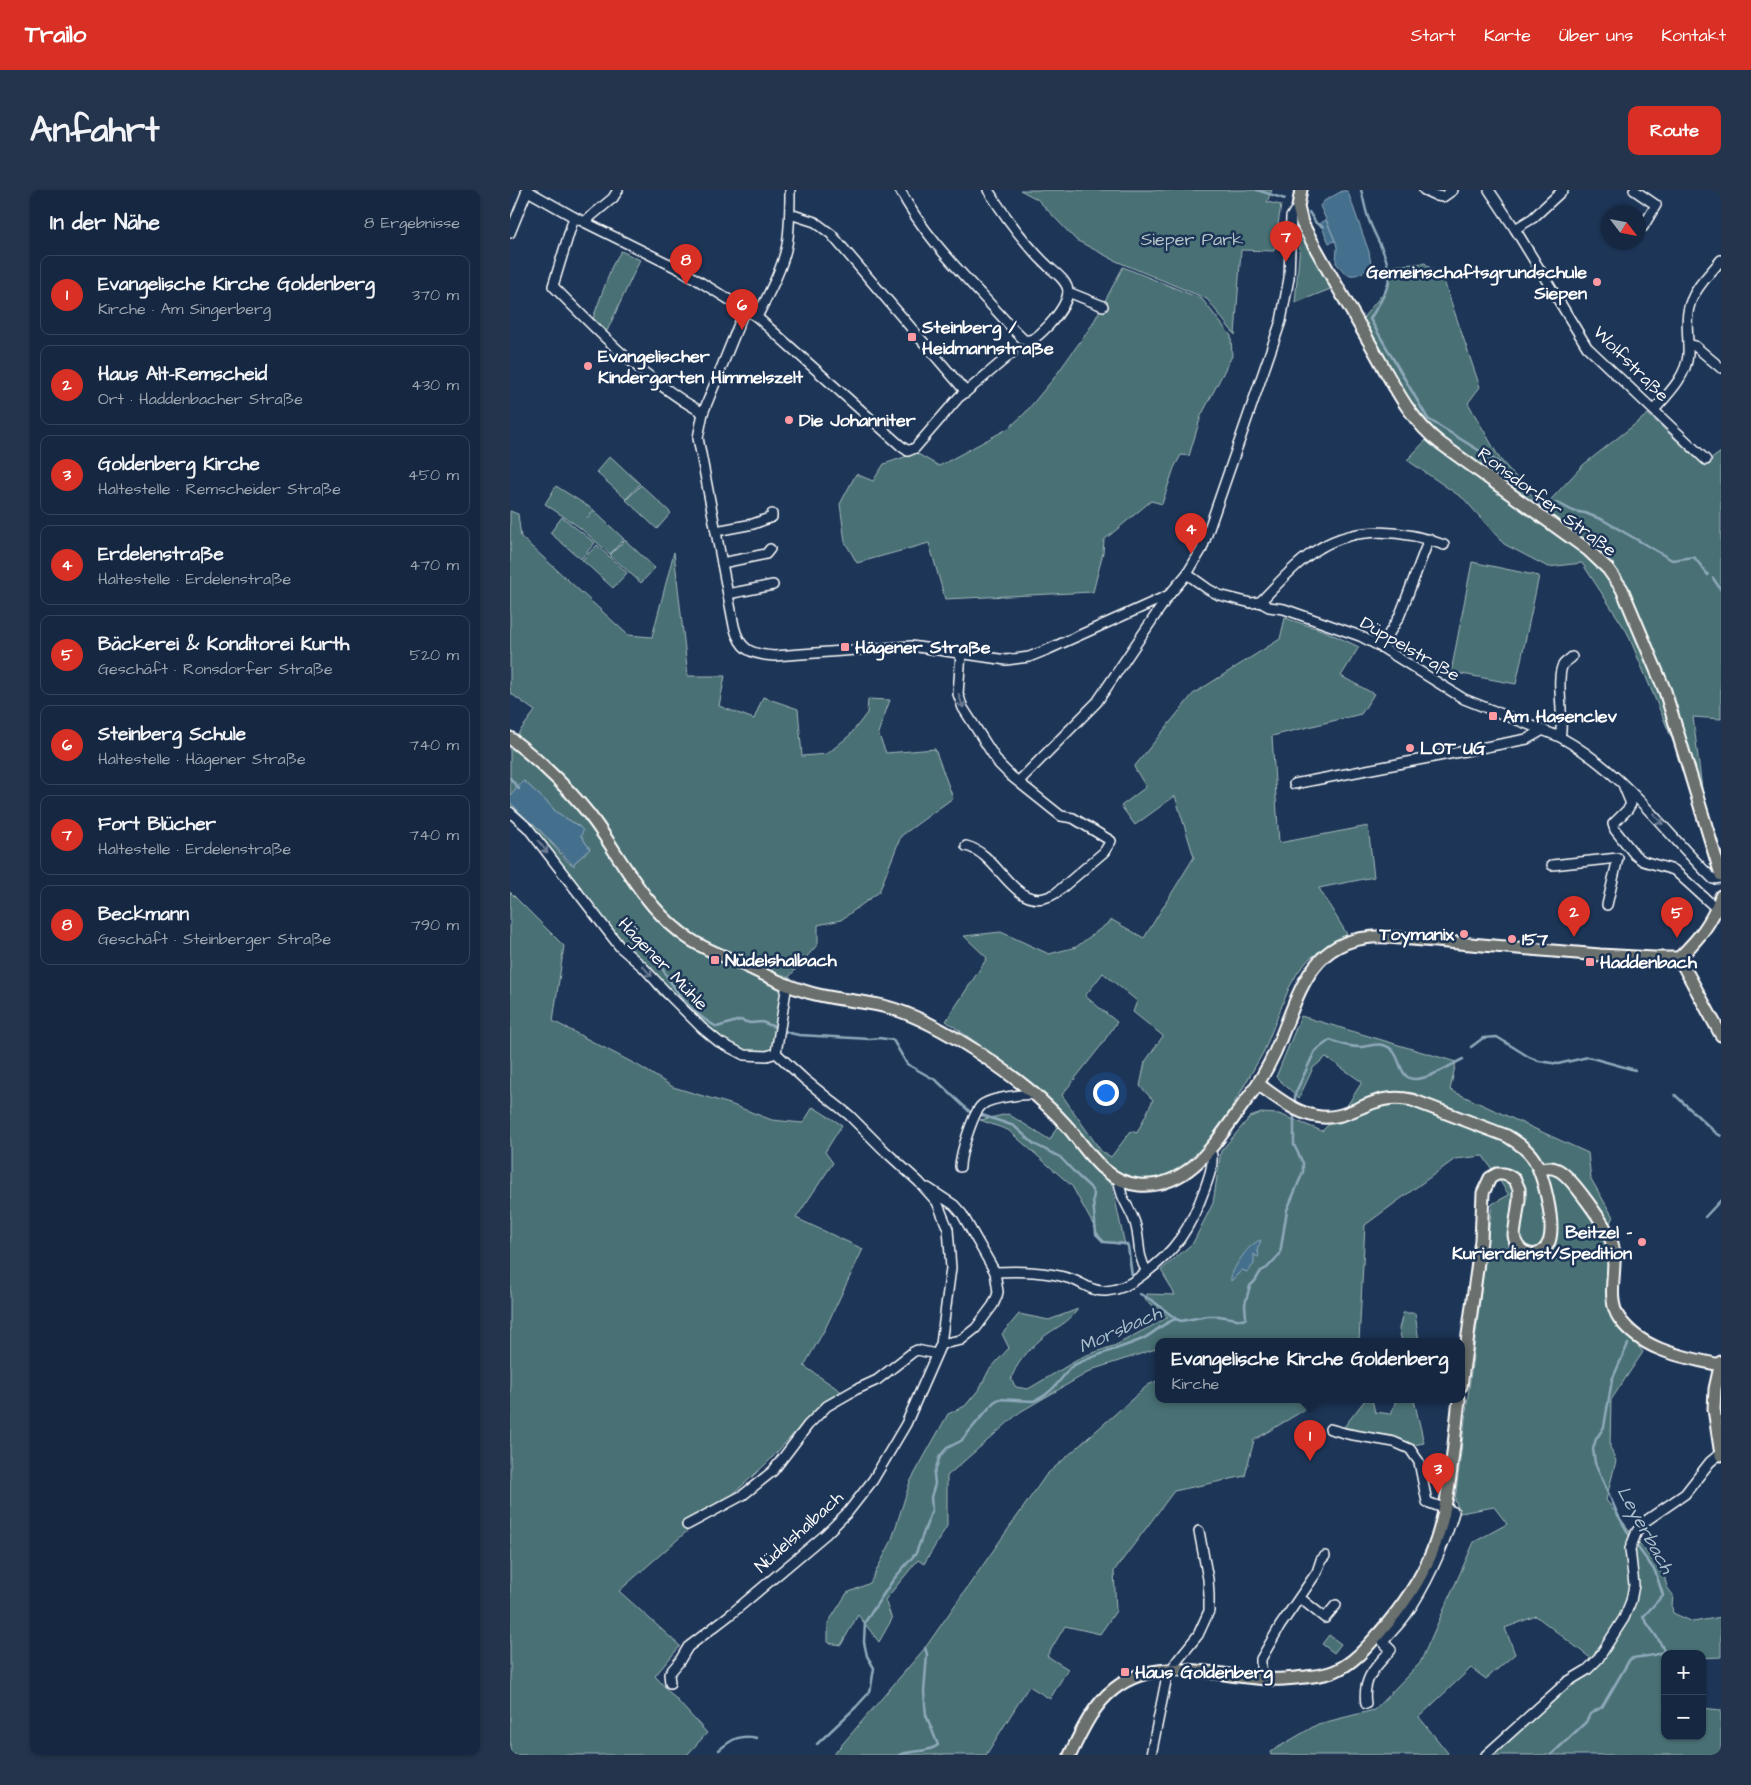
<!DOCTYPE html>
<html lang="de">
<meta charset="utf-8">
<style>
:root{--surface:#162841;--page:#23344c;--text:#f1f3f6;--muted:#9ea6b1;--line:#35445a;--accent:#d93025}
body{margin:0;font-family:"Architects Daughter",sans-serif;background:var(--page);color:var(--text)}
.controls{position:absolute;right:15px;bottom:15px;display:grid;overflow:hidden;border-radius:10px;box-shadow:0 1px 4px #0004}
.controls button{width:45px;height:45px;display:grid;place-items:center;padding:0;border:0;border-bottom:1px solid var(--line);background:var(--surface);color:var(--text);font:25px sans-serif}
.compass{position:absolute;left:1091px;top:15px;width:45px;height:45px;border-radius:50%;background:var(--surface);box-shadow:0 1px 4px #0004;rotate:122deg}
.you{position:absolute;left:595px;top:902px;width:18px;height:18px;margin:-12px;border:4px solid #fff;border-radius:50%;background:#1a73e8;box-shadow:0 0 0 8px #1a73e833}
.badge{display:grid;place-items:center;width:32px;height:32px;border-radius:50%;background:var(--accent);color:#fff;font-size:16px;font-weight:700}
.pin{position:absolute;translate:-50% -41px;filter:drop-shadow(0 1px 2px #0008)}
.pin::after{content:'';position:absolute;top:26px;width:18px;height:15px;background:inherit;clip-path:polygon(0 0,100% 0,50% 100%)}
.popup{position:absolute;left:645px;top:1148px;width:310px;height:65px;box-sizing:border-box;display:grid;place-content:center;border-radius:10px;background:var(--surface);filter:drop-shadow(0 1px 4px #0005);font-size:16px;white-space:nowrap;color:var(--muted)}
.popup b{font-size:19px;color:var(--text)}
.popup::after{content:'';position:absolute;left:50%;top:100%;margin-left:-10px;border:10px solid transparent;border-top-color:var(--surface)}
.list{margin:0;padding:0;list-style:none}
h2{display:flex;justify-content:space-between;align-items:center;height:65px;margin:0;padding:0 20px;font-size:21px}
h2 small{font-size:16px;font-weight:400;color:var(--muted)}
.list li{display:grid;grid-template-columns:32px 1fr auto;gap:15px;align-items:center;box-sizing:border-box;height:80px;margin:0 10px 10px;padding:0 10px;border:1px solid var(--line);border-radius:10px}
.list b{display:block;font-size:19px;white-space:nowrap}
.list p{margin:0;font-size:16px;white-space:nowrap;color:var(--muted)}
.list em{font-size:16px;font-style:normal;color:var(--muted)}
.map{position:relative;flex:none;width:1211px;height:1565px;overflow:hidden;border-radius:10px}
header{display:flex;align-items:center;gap:30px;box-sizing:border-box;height:70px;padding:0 25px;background:var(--accent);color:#fff}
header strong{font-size:24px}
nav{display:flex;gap:28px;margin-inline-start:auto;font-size:18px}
.intro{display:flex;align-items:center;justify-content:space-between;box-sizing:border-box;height:120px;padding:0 30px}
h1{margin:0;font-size:35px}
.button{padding:12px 22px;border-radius:10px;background:var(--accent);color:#fff;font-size:18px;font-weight:700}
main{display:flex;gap:30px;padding:0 30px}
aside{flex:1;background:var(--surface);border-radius:10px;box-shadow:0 1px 4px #0004}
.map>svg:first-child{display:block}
.green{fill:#497175;stroke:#a4b8ba;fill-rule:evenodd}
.water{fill:#45708d;stroke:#8fa9bb}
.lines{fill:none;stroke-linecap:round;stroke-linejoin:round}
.stream{stroke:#8fa9bb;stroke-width:2.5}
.minor-casing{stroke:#fff;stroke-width:12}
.major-casing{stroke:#fff;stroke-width:15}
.minor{stroke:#1d3557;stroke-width:9}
.major{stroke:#6b706d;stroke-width:11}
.oneway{stroke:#6c7c92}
.poi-dot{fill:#ff9aa2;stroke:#1d3557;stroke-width:2}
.labels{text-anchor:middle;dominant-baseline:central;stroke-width:5;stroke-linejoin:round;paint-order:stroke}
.park-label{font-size:18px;fill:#b6c6c8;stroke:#1d3557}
.poi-label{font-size:18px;font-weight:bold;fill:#fff;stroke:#1d3557;text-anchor:start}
.street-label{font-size:18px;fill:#fff;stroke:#1d3557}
.water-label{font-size:19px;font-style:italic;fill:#abbfcc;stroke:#1d3557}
</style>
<header>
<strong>Trailo</strong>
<nav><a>Start</a><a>Karte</a><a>Über uns</a><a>Kontakt</a></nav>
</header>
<div class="intro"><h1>Anfahrt</h1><a class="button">Route</a></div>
<main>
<aside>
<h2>In der Nähe<small>8 Ergebnisse</small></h2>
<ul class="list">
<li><span class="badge">1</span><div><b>Evangelische Kirche Goldenberg</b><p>Kirche · Am Singerberg</p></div><em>370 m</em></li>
<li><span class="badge">2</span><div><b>Haus Alt-Remscheid</b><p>Ort · Haddenbacher Straße</p></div><em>430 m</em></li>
<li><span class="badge">3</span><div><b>Goldenberg Kirche</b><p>Haltestelle · Remscheider Straße</p></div><em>450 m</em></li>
<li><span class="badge">4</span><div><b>Erdelenstraße</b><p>Haltestelle · Erdelenstraße</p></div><em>470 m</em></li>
<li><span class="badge">5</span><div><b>Bäckerei &amp; Konditorei Kurth</b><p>Geschäft · Ronsdorfer Straße</p></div><em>520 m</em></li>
<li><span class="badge">6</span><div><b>Steinberg Schule</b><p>Haltestelle · Hägener Straße</p></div><em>740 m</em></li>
<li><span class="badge">7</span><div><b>Fort Blücher</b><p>Haltestelle · Erdelenstraße</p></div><em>740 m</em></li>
<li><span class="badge">8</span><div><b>Beckmann</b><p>Geschäft · Steinberger Straße</p></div><em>790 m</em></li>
</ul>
</aside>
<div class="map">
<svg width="1211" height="1565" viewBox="0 0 1211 1565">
<rect width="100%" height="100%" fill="#1d3557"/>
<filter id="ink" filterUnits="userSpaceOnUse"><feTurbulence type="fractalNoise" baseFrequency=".02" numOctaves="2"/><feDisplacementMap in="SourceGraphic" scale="10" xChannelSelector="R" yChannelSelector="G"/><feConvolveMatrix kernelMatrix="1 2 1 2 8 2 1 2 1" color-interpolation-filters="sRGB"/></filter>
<g filter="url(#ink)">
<!-- green -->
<g class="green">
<polygon points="510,0 762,0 757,12 771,15 764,61 731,60 725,145 697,109 606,71 566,50 527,9"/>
<polygon points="791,43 823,98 785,113"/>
<polygon points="111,61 130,70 97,141 83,128 102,76"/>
<polygon points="915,73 934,91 970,197 958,213 990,269 1033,318 1073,275 1138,224 1193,275 1211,262 1211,529 1183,527 1192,599 1170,568 1117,442 1072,373 1038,377 994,354 954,309 897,270 920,246 852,129 879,96 882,76"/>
<polygon points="613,77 692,109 721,146 722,166 691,226 679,266 671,265 664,278 652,314 641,311 594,350 593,363 583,402 435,409 419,353 347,373 335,352 330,314 346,284 363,291 374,274 406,263 429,276 499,238 515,223 544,188 582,135"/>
<polygon points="100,266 130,294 116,309 86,282"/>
<polygon points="131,295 161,323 147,339 116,310"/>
<polygon points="46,296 84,320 77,329 84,321 114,349 100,364 69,337 35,314"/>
<polygon points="0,321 8,324 11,347 118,445 142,447 164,362 178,486 215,486 209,516 244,529 253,507 288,519 292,566 317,564 340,545 357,523 358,509 380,510 368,543 376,563 425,559 443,608 391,646 369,702 331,730 308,735 308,754 272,795 265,863 234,862 197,844 150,805 87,727 0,624 0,612 21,634 23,633 60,674 64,673 80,659 71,646 70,637 46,622 40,615 14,591 7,596 0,606 0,540 7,545 25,521 0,503"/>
<polygon points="52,327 85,353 71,369 40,343"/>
<polygon points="115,350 145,378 131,393 100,365"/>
<polygon points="87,355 117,383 103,398 72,370"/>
<polygon points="962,372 1029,386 1006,494 941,482"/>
<path d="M775,428L815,441L849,457L831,486L864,504L851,524L762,546L769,653L858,636L864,687L809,698L838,746L800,768L788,782L779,798L754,861L701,954L666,985L630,992L599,981L615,1055L592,1051L562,996L498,940L470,930L498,924L540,950L553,925L528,899L509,883L436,831L477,768L454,746L491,742L539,764L566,757L602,730L634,748L684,667L665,606L625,635L611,616L636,597L624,577L683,504L770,449ZM593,783L627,811L623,822L653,846L635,872L630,896L643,910L627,943L621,941L601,967L591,961L552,905L590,857L607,832L575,806Z"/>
<polygon points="0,702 54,756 43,831 129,876 163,897 220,914 262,930 293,933 303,917 332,935 315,962 323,973 286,1028 353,1059 315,1139 294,1176 332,1202 308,1217 258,1272 219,1308 175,1343 109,1401 170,1456 145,1486 197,1543 177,1565 0,1565"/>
<path d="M791,826L946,872L940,900L1078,963L1081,989L1103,1027L1095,1042L1102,1064L1101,1124L1133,1162L1101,1210L1100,1257L1106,1271L1096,1310L1154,1385L1157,1397L1163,1405L1162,1417L1163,1423L1183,1432L1211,1427V1467L1192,1468V1464H1155V1546H1192V1518L1211,1520V1565H979L1083,1470L1026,1426L995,1438L1005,1464L976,1489L961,1478L909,1527L938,1563L936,1565H761L760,1562L808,1534L864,1520L910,1473L964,1352L997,1334L984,1317L950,1323L945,1310L982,1014L999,1005L973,966L945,969L855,1035L849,1152H670V1151L649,1152V1158L584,1179L510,1222L437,1286V1336L414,1374L408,1370L375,1410L382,1429L369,1452L348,1425L331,1455L318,1453V1433L337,1403L360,1393L381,1352L400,1292L438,1224L455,1216L470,1198L479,1180L499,1158L492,1144L509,1124L539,1130L568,1119C557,1135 545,1137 531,1149C519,1160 505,1174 501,1190L506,1197L518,1199L574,1166L606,1155L658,1127L635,1110L637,1104L665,1105L651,1080L683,1053L703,1013L711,961L740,927L751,923L769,924L812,941L835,919L852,892L816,867L803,878L789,908L766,887Z"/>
<polygon points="893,1123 905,1123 909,1152 892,1152 889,1139"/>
<polygon points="649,1190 649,1210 811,1210 744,1250 735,1286 664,1301 604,1381 606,1421 590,1444 555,1436 537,1466 558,1479 540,1509 519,1496 476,1565 323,1565 415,1458 536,1285 638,1195"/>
<polygon points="855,1210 862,1210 865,1222 881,1224 886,1210 904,1210 914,1253 898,1256 884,1248 834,1237"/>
<polygon points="819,1445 831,1454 824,1463 812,1454"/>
</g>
<!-- water -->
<g class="water">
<path d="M834,0L838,2L859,62L861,74C857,82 843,89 835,83C832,80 829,76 826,73L827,57L825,50L810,16L814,11Z"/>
<polygon points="816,30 825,51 819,53 810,33"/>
<polygon points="14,591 40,615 46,622 70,637 73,641 71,646 80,659 64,673 64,676 23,633 21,634 0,612 0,606"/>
<path d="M750,1050L751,1051L747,1059L749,1066L747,1067L744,1064V1074L737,1082L732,1080L721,1091C719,1084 734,1062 740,1057C743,1054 746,1052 750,1050Z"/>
</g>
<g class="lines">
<!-- stream -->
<g class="stream">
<polyline points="747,0 775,9"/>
<path d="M851,0C854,10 855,20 859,30C865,47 880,69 879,87C878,102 867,117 860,129L918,229L991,274"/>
<polyline points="799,22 806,33 813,37"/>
<polyline points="1046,312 1063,321 1075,323 1093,330 1162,370 1184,367 1198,385"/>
<polyline points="1203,388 1211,400"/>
<polyline points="0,588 9,599"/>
<path d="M149,772C163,799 179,822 207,837L230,830L240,833L252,832L280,843L289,845L360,849L369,848L383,850L397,874L427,891L460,922"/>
<polyline points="961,857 973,848 987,847 1019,867 1029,871 1048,874 1078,867 1125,880"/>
<polyline points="1165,905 1206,943 1211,946"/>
<path d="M785,915V904L805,861L820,850C830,854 840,857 850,857C857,857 866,853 873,855C898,861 881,900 919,886C931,882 942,874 953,869"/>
<polyline points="472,925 504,936 524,954 550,967 568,986 580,997 584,1004 583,1010 586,1044 594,1052 616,1054 618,1056 622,1086"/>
<polyline points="1195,1027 1211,1010"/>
<polyline points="630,1104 643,1111 666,1129"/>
<polyline points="1118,1154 1102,1190 1094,1237 1086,1249 1083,1259 1085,1273 1108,1325 1121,1348"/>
<path d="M307,1554L346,1517L357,1505L361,1497L364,1478L357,1466L354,1452L355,1432L383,1390L406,1363L422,1320L421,1307L425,1294L424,1284L430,1266L437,1258L451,1251L484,1212L489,1209L523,1211C539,1207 550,1190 560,1178L564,1175C585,1165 608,1159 630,1150C643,1145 652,1133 666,1129L671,1131L697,1126H709L733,1130L736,1128L735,1114L740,1096L745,1091L751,1081L757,1078L770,1064L777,1020L793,982V973L784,955V923"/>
<path d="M209,1560C222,1549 230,1544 247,1548"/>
<path d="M389,1565C401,1560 418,1563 428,1555L416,1525L414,1502L417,1464L415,1458"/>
<path d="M1041,1565L1076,1532L1080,1524L1092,1517L1120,1469C1132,1465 1143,1468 1154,1461C1150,1448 1140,1439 1133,1427L1153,1405L1145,1381L1124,1352"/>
</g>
<defs>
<g id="minor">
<polyline points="16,0 64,27 171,80 247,127 391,256 398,261 405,258 449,207 456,202 321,44 305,32 280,24"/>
<path d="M390,0C416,51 464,95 502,138L514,150C524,152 532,142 539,135C547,126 557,114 558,102C558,92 547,84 540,78C515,55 496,28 478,0"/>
<polyline points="914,0 927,6 933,7 943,0"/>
<polyline points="979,0 1005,39 1077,157 1196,270"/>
<polyline points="1124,0 1146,15 1133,37"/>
<path d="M64,27L43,96C90,144 134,189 193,223"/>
<polyline points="74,32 103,8 108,0"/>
<polyline points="1005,39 1023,28 1053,0"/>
<polyline points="0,43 17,1"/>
<polyline points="558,102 593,116"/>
<path d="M235,119L193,223L188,248L224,436C230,460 240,464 264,466L401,456L496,470L519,467L539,459L659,405"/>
<path d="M247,127C258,105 272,80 277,55C280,37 280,18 280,0"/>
<polyline points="1178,154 1185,156 1211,178"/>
<polyline points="456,202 502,163"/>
<path d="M1144,220C1158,204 1176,187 1178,165C1179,146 1174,128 1181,111C1187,95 1201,83 1211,70"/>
<polyline points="206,341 243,334 262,327 262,324"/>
<polyline points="212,373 256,364 260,359"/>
<path d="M677,384L698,399L709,405L741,413L750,412L759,417L774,419L850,446L871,457L954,509L1050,547C1114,582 1152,639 1203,689L1211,688"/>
<polyline points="218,404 263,395"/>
<path d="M750,412C769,393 787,371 810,358C848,335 895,340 934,355"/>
<polyline points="871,457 889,427 895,412 919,349"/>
<path d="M451,463L448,504L453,518L489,574L501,586L551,626L563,628L601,651L594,662L546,703C505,728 491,664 456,656"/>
<path d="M1050,547C1055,528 1045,487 1053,475C1055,472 1059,470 1062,467"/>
<polyline points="509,591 587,512 659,405 677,384 692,359 771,131 779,88 781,27 784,22 788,18"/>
<polyline points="784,594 1017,549 1033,540"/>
<polyline points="1114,597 1121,614 1118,619 1103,634 1105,640 1125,665 1133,671 1164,680 1207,719"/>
<polyline points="0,622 18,638 110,757 133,777 157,803 192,838 209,852 234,865 257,866 266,863"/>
<polyline points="1042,675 1108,668 1097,715"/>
<path d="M450,977C450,965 463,922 472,915C480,908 516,903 526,905"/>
<path d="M609,990C610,1009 620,1017 625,1033C631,1052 626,1063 637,1082"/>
<polyline points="418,998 444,1015 452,1024 485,1082 488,1102 487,1106 483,1115 466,1138 451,1150 431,1154"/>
<path d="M485,1082C510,1081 536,1081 561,1089C573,1093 582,1102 596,1101C609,1100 621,1094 631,1086C665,1063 681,1037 695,998C699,987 703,976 702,965L699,960"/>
<path d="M820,1239L838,1244L884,1252L900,1259L909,1272L917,1312L944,1322C933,1359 918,1393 896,1425C889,1435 880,1443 873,1452L881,1460C865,1477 852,1489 856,1514"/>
<polyline points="177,1335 233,1305 263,1281 298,1235 317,1216 345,1200 367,1190 403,1162 407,1160 426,1164"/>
<polyline points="790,1408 815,1428 826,1415"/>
<polyline points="751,1489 751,1469 770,1436 807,1382 811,1370 815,1366"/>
<polyline points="160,1493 159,1484 169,1472 178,1457 221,1424 316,1344 338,1322 363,1290 396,1234 431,1154 441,1078 438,1039 427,1012 409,992 376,962 339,925 294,889 266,863 277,794"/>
<polyline points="641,1565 657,1486 667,1471 688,1445 699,1421 699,1405 698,1389 689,1341"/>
<polyline points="976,1565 1057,1492 1077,1480 1088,1469 1114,1428 1121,1411 1124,1395 1120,1359 1127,1341 1137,1330 1175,1304 1200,1272 1211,1263"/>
</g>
<g id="major">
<path d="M791,0L788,17L792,33C813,73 836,111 858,150C879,185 897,228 930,253L1078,360L1098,379L1112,399L1155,501L1211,685"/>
<path d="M0,548C29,570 67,606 87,635C113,672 134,714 170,742C188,757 211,765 232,774C257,786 282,799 309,805C334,811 360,811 384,819C412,828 438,843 463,859C487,875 512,892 533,912C543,921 553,931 562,942C580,965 597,992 629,995C681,999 708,948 735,912C747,896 757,880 765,862C790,805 798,743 878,747L1090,765L1144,768H1169"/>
<polyline points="1169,768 1211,845"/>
<path d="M1169,768C1189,748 1202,733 1211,706"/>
<path d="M748,894C765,906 784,922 805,926C841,934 860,900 902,910L997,946C1007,952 1017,959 1023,968C1033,983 1047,1037 1038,1054C1029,1072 1006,1065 1004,1045L1009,1010V999L1005,990L999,986L994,984H987L980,988L973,1003L971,1050L951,1196"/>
<path d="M1030,980C1036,977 1042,977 1048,980C1061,986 1098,1038 1102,1053C1109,1076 1095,1107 1109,1128C1132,1161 1174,1167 1210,1175"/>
<polyline points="1211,1172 1205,1199 1204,1219 1211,1265"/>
<path d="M560,1565C571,1542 583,1515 604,1499C648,1464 708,1487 758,1489C771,1490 783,1488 796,1487C805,1486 816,1485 825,1481C844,1473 858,1456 871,1441C891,1418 910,1391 922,1362C940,1317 943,1258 949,1210"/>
</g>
</defs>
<!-- minor casing -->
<use href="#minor" class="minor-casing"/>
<!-- major casing -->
<use href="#major" class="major-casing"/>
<!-- minor -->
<use href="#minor" class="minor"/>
<!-- major -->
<use href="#major" class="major"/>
</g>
<!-- one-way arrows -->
<defs><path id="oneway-shaft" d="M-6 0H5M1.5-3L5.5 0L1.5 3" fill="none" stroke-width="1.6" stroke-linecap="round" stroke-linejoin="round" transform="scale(1.25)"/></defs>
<g class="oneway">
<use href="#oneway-shaft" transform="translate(451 511) rotate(71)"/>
<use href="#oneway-shaft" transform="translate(1148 629) rotate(48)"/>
<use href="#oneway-shaft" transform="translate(33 657) rotate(52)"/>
<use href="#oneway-shaft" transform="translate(137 781) rotate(48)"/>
</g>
</g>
<!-- markers -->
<g class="poi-dot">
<circle cx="1087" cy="92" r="5"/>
<rect x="397" y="142" width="10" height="10" rx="2.5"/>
<circle cx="78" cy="176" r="5"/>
<circle cx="279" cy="230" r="5"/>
<rect x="330" y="452" width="10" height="10" rx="2.5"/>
<rect x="978" y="521" width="10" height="10" rx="2.5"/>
<circle cx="900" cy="558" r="5"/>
<circle cx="954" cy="744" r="5"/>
<circle cx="1002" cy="749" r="5"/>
<rect x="200" y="765" width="10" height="10" rx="2.5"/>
<rect x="1075" y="767" width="10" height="10" rx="2.5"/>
<circle cx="1132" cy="1052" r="5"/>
<rect x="610" y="1477" width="10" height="10" rx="2.5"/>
</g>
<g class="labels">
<!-- park labels -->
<g class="park-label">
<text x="682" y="49">Sieper Park</text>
</g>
<!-- poi labels -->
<g class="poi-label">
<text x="1077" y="82" text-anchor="end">Gemeinschaftsgrundschule<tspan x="1077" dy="21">Siepen</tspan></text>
<text x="412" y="137">Steinberg /<tspan x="412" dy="21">Heidmannstraße</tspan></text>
<text x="88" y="166">Evangelischer<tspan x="88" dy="21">Kindergarten Himmelszelt</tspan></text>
<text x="289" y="230">Die Johanniter</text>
<text x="345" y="457">Hägener Straße</text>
<text x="993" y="526">Am Hasenclev</text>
<text x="910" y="558">LOT UG</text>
<text x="944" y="744" text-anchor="end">Toymanix</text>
<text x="1012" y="749">157</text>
<text x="215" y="770">Nüdelshalbach</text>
<text x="1090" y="772">Haddenbach</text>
<text x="1122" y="1042" text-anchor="end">Beitzel -<tspan x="1122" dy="21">Kurierdienst/Spedition</tspan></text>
<text x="625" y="1482">Haus Goldenberg</text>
</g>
<!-- street labels -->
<g class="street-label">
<text transform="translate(1121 174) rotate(45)">Wolfstraße</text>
<text transform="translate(1037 312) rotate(37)">Ronsdorfer Straße</text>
<text transform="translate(900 459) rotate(30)">Düppelstraße</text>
<text transform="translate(153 774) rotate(46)">Hägener Mühle</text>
<text transform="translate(289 1342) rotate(-42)">Nüdelshalbach</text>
</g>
<!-- water labels -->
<g class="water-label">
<text transform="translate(610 1140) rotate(-24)">Morsbach</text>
<text transform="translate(1135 1340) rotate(61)">Leyerbach</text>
</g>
</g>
</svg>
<div class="controls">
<button>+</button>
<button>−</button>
</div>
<svg class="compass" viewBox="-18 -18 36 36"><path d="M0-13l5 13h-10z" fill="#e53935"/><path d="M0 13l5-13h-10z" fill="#9ea6b1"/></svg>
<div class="you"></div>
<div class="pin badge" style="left:800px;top:1271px">1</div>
<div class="popup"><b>Evangelische Kirche Goldenberg</b>Kirche</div>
<div class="pin badge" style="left:1064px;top:747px">2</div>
<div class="pin badge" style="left:928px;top:1304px">3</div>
<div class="pin badge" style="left:681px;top:364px">4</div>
<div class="pin badge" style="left:1167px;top:748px">5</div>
<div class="pin badge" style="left:232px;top:140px">6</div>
<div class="pin badge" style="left:776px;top:72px">7</div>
<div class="pin badge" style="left:176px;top:95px">8</div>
</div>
</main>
